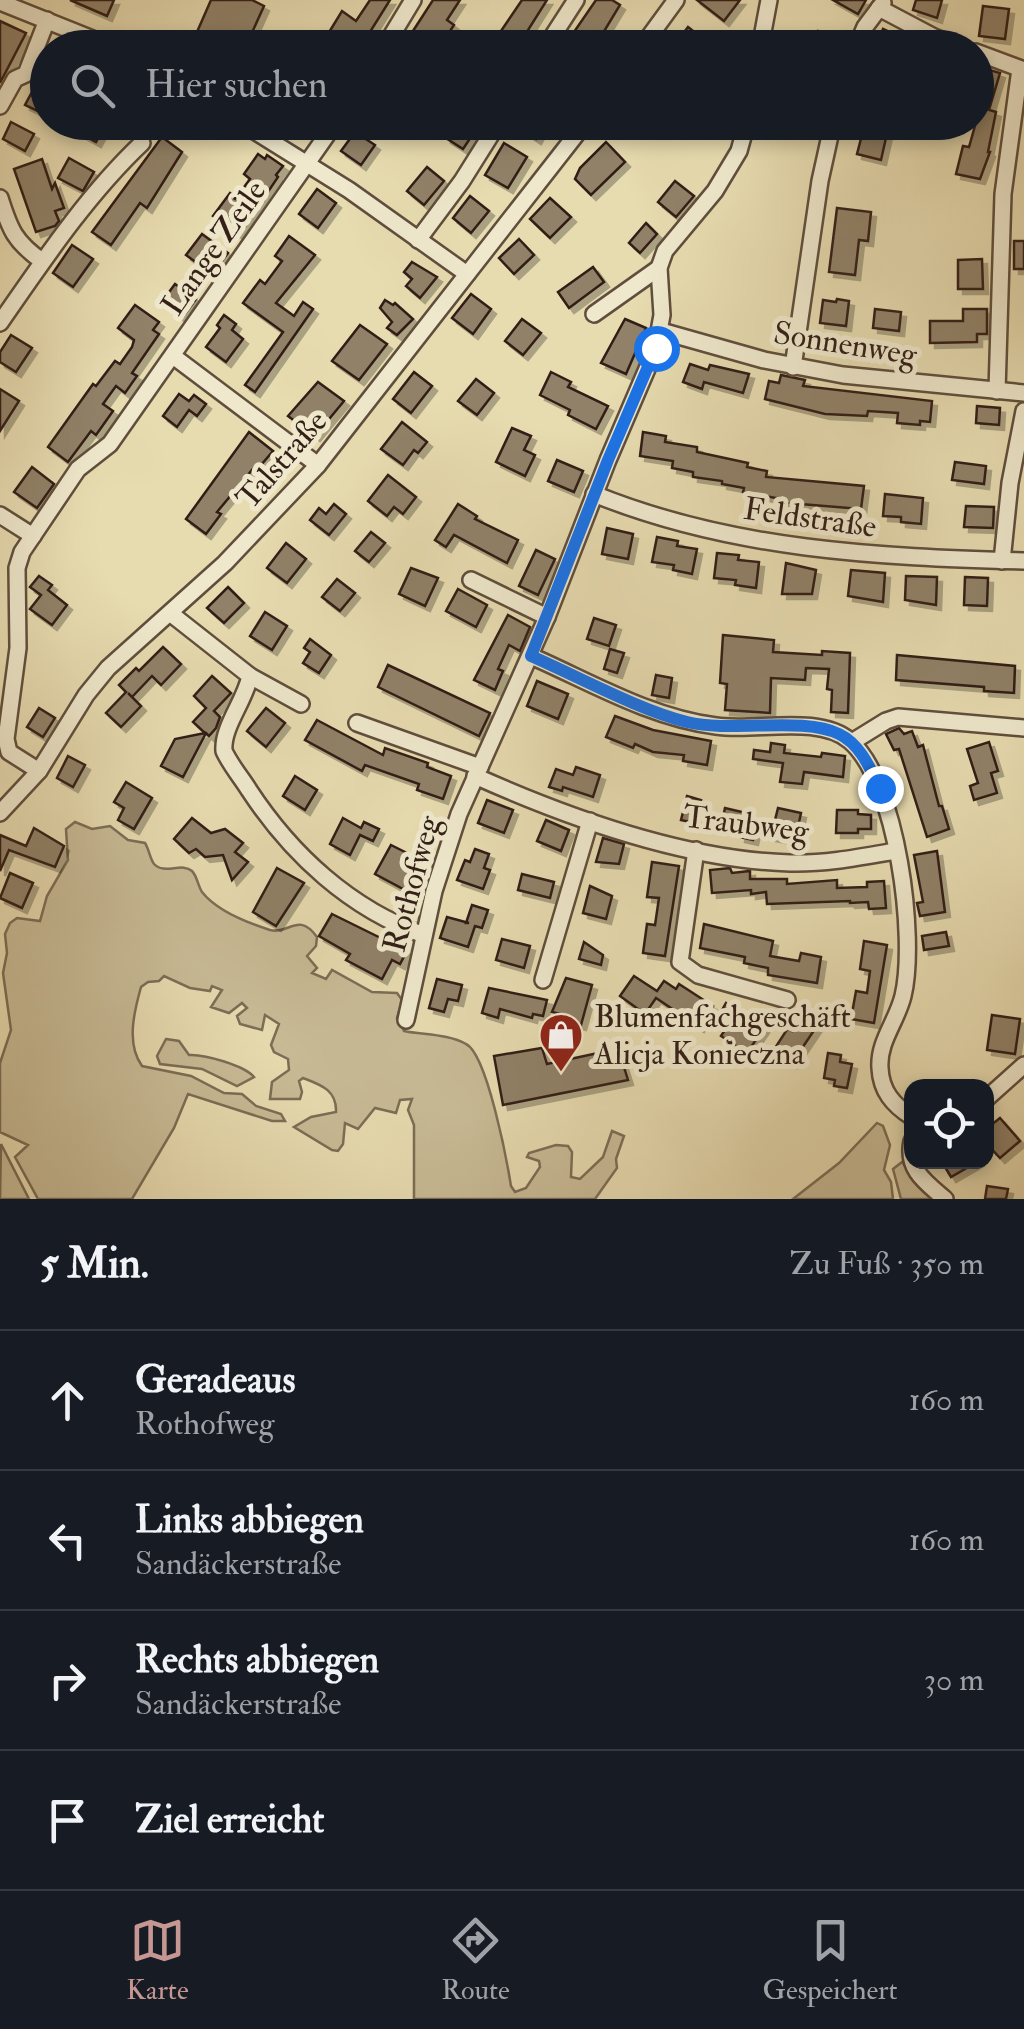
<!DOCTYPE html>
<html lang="de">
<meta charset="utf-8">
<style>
:root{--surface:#171b24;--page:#242831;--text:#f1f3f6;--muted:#9ea1a6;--line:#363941;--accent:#c59692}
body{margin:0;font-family:"IM FELL Double Pica",serif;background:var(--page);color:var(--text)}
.controls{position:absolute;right:30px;bottom:30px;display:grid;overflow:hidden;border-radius:20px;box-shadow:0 5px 15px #0003}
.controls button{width:90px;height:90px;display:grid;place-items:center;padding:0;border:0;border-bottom:2px solid var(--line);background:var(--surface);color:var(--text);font:50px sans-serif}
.stop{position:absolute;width:30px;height:30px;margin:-22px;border:8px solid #1a73e8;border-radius:50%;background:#fff}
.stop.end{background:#1a73e8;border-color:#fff;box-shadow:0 2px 10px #0008}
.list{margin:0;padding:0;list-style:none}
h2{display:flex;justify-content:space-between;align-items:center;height:130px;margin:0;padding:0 40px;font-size:42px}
h2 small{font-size:32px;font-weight:400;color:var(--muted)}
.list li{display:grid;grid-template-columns:65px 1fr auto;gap:30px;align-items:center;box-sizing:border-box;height:140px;padding:0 40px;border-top:2px solid var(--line)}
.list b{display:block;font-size:38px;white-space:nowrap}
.list p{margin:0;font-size:32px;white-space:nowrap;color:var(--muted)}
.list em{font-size:32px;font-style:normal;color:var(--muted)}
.icon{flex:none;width:55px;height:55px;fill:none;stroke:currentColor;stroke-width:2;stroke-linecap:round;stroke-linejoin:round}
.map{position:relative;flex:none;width:1024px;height:1199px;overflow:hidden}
.search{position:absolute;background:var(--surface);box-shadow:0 5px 15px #0003;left:30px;right:30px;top:30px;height:110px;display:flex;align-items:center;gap:25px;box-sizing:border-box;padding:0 35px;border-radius:55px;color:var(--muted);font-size:38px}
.sheet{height:690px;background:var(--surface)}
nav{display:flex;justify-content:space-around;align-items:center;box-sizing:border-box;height:140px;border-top:2px solid var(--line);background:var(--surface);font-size:28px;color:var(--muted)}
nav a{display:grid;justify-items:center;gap:5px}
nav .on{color:var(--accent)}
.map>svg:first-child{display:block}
.green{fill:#c8bb96;stroke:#7d6d56;stroke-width:2.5}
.building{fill:#908167;stroke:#321f17;stroke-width:2.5;filter:url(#shadow)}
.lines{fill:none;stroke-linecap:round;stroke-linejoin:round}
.minor-casing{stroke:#5f4e3d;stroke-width:20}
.minor{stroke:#efe8cc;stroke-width:15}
.route{stroke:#1a73e8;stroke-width:12}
.labels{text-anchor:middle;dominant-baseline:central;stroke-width:10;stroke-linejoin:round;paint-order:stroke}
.street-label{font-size:32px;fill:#321f17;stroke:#efe8cc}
.poi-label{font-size:32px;fill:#321f17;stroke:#efe8cc;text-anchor:start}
</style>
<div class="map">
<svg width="1024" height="1199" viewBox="0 0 1024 1199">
<defs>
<filter id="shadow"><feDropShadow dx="5" dy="5" stdDeviation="0" flood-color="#0004"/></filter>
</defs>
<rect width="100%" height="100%" fill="#e7dbb0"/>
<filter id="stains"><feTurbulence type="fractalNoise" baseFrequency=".002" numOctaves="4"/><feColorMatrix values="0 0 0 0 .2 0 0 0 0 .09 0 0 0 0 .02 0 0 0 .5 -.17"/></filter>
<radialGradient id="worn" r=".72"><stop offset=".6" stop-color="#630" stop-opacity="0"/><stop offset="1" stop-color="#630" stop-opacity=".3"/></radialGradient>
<!-- green -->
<g class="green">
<path d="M75,822L92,829L110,826L128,840L145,843C149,849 150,859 154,864C164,875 182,862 192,871C197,876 198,886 202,892C216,910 248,923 270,930C289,935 298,911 317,937L316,946L307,956L317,968L312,973L326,979L332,970L372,992L397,993L402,1000L397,1018L404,1031C423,1035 449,1034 466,1044C487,1054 507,1161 511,1186L515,1192L526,1188L540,1167L539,1161L527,1157L529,1153L556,1145L568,1146L572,1152L571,1177L580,1179L603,1157L612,1131L624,1136L616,1159L617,1168L595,1199H414V1125L408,1110L412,1099L400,1100L396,1113L375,1108L358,1129L345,1123L343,1144L338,1151L332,1150L294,1127L311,1117L336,1112C337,1090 321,1085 303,1078L299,1081L302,1092L300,1099H270L272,1082L289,1070L288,1059L274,1052L271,1045L279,1024L265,1015L262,1030L240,1024L237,1016L247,1008L242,1003L229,1013L211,1007L222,990L212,986L210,991L190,988L164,976L159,981L148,982L141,987C134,1012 126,1044 142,1066L191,1076L224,1093L242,1094L256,1106L281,1114L285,1121H272L188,1094L174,1128L132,1199H38L15,1157L28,1145L0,1132V1063L11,1030L3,973L7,953L5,934L10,923L17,918L40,921L47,896L68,860L66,829Z"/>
<path d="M166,1039L179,1041L189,1055C205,1054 245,1066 254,1077L237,1086L202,1069L160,1064L157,1056Z"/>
<polygon points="877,1123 883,1126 890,1145 884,1170 891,1182 893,1199 793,1199 839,1163"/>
<polygon points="1,1144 29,1199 0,1199"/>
<polygon points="902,1162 934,1199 901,1199 893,1169"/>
</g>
<!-- building -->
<g class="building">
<polygon points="70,0 114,0 107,16"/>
<polygon points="211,0 252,0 264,6 245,48 190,48"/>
<polygon points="370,0 390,0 360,48 349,48 328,34 342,11 356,21"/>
<polygon points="433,0 460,0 447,20 454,25 439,48 413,31"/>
<polygon points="522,0 547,0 518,46 499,34"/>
<polygon points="596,0 612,0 620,5 594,48 563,48"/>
<polygon points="697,0 740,0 724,21"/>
<polygon points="833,0 866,0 858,14"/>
<polygon points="916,0 942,0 937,18 913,10"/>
<polygon points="983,6 1009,9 1005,39 979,36"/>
<polygon points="0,21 26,33 0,83"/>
<polygon points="688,27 715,48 672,48"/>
<polygon points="883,29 923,48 875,48"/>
<polygon points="818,31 847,41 845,48 812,48"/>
<polygon points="48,62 48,116 25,105"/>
<polygon points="976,66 1000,73 989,110 996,112 988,152 990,152 980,179 956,174 963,146 969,147 976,122"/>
<polygon points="11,122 34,134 25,151 3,139"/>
<polygon points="78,122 107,122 96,142 74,130"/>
<polygon points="456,122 481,122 463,149 446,138"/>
<polygon points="510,122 546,122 536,139"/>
<polygon points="865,123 888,129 881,160 857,154"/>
<polygon points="355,132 375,145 361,165 341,151"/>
<polygon points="162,137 182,152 147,208 140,203 111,245 92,232"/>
<polygon points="606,142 625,162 591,195 575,179 580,168"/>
<polygon points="504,143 527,157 508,188 485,175"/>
<polygon points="258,154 265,159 267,155 283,166 276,175 278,177 239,235 213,216 230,193 236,198 250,179 244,174"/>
<polygon points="69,158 94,172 83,191 58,178"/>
<polygon points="42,159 52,189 55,183 64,208 55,211 59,221 55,226 36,232 14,169"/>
<polygon points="427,167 444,181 424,205 407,191"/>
<polygon points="675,181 694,196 676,217 658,202"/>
<polygon points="317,189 336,203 318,228 299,214"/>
<polygon points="470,196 489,211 471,233 453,218"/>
<polygon points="550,198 571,217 550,238 530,219"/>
<polygon points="837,208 871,212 868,241 859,240 855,275 829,272"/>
<polygon points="646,223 657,234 640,253 629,243"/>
<polygon points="202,234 228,253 212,274 186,255"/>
<polygon points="289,236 315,255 276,303 294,316 303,302 313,309 255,392 245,385 283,332 243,303 260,280 265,284 282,261 275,256"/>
<polygon points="519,239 534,255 514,274 499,258"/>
<rect x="1014" y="241" width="10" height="28"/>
<polygon points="72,245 93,259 73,287 53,273"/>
<polygon points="982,259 983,289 958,289 958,260"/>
<polygon points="412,262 437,277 420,298 406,286 412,279 404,272"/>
<polygon points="593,267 604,282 569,308 558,292"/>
<polygon points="175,284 196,299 182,318 161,303"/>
<polygon points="471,294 491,309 473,334 452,318"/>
<polygon points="837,299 849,301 846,326 820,323 823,300 836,302"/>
<polygon points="385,300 393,305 395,303 413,319 397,335 387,328 392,322 380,308"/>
<polygon points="135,305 159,322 153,330 159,334 132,373 137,376 125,393 116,386 103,404 113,411 96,435 91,431 68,462 48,447 93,384 96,386 115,361 120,364 132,347 134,340 118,328"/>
<polygon points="875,309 901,312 899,331 873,328"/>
<polygon points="963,309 987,309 987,334 977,334 977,342 930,343 930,321 963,321"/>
<polygon points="224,315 236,324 232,330 243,339 226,362 206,347 220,328 217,325"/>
<polygon points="522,319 541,333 523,355 505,341"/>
<polygon points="625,319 646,328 626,374 601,363"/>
<polygon points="360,325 387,344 359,380 332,361"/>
<polygon points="11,335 32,348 16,372 0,362 0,352"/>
<polygon points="690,364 708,370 710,365 749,374 743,393 704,382 702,389 683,382"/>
<polygon points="414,372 432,386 411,413 393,399"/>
<polygon points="551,372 571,382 568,387 608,406 596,429 568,415 570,410 540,395"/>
<polygon points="781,375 805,380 803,386 932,401 930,422 920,421 920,425 897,423 898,413 868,411 867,416 825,414 765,399 769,381 779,383"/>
<polygon points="476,379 494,393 477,415 458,401"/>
<polygon points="318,382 344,401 315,436 288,416"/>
<polygon points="0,389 19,401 0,431"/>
<polygon points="179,394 189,401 194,395 206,404 197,416 189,410 177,427 163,416"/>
<polygon points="977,406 1000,408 999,425 976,423"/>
<polygon points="402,422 427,442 418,453 414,450 403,465 381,449"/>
<polygon points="512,428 531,436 524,450 535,455 525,476 496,462"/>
<polygon points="249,432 273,451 255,472 252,470 217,512 221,514 206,534 186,519"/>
<polygon points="643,432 666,436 665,442 697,447 697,452 748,463 747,467 767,471 766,477 864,486 861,509 776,502 776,498 743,492 744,488 722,484 722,481 693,477 693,472 672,468 673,461 640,456"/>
<polygon points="557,460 583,471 574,492 548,481"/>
<polygon points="955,462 986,466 984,484 952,480"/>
<polygon points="32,467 54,484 37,508 14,492"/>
<polygon points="388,475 416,497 403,514 394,507 387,516 368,501"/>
<polygon points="885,494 923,498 921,524 901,522 901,517 883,516"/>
<polygon points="334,504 346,514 329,535 310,520 319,508 326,514"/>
<polygon points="458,504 477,516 475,519 518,540 507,563 454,535 446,547 435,540"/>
<polygon points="966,506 994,507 993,528 964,527"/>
<polygon points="607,528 633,534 628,559 602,554"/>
<polygon points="371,532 385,543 369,562 355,551"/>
<polygon points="657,537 678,541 677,546 697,549 692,574 673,570 674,565 652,562"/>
<polygon points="286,543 306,559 287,583 267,568"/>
<polygon points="536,550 555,559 538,595 519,586"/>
<polygon points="717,553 739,555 738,560 759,562 756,588 735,585 736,580 714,578"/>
<polygon points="786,563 816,570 812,594 782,594"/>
<polygon points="411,568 438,578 425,606 399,594"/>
<polygon points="851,570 885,573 883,602 848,596"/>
<polygon points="39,576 52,585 48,590 67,605 52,625 30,609 41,595 30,587"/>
<polygon points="906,576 937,577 936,605 905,600"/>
<polygon points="965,577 988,578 987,606 964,605"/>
<polygon points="337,579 355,593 340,611 322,597"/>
<polygon points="228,587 244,603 224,623 207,608"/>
<polygon points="458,589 487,605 476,627 446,611"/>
<polygon points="265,612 287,626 272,650 250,636"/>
<polygon points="508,615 530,627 520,651 509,645 498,669 503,671 495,690 474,680"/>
<polygon points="594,618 616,625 609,646 587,639"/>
<polygon points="723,635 774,640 773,652 822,655 822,651 850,653 848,713 831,712 832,690 827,689 829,669 806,668 805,680 771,678 770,713 725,710 727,684 720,683"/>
<polygon points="310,639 331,655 319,673 303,663 310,652 304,648"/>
<polygon points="163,647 181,664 161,685 152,676 132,697 128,693 141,706 121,727 106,713 126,692 119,685 136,668 139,671"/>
<polygon points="610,649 624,653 617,673 604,669"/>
<polygon points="897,655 1015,666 1014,693 984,691 984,687 896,680"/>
<polygon points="388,665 490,713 479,736 378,687"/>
<polygon points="656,675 672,678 669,698 652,695"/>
<polygon points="212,676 231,693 214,711 220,717 216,728 209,736 206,733 183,777 161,766 175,739 205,733 193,722 206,708 194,696"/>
<polygon points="537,681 568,694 558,719 527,706"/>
<polygon points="39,708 55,718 43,737 27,727"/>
<polygon points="266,708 285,723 266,747 247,731"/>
<polygon points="615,716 653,730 711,741 707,765 683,761 684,755 653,752 635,744 633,748 606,737"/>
<polygon points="317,720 383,755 385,748 428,763 427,767 451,776 443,799 417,790 419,784 365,765 362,771 305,740"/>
<polygon points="899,728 904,734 912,731 918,747 923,745 939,806 942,806 949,829 927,837 899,749 894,750 886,734"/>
<polygon points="989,742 998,771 991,773 997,793 974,800 970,786 978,783 967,749"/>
<polygon points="771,743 785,745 784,753 821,757 822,753 845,756 843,777 804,772 802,784 780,782 783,763 753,759 754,750 770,752"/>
<polygon points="68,756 85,765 73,787 57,778"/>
<polygon points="576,767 600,775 593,797 563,787 562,791 549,787 556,769 573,775"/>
<polygon points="295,776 317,790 305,810 283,796"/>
<polygon points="126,782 152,798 134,829 118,820 124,808 114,802"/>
<polygon points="687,796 701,800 698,811 723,817 725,808 746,813 744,820 757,823 753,840 740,837 741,833 681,820"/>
<polygon points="487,800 513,810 504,833 478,823"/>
<polygon points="778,808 801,813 795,841 771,836"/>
<polygon points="837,810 858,810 858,814 871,815 871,829 858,829 858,833 836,833"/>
<polygon points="192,818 211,833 225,829 243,843 235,852 248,862 232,880 223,855 205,857 196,849 189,853 174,839"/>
<polygon points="343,818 361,828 364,822 379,829 373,841 360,835 350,855 330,844"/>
<polygon points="546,820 569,830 561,851 537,841"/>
<polygon points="34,828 64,846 55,867 9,850 0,871 0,835 26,846"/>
<polygon points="603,838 624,844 619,864 596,862"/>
<polygon points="391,845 421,860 405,890 375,874"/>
<polygon points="475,849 489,854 484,868 490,870 483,889 457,880 465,860 470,862"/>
<polygon points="937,851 945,912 920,916 917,903 923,902 914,855"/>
<polygon points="652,862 679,866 665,956 643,953 647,924 655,925 659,898 647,897"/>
<polygon points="277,868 304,883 276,926 253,912"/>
<polygon points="730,868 732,873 750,871 750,879 787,879 787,884 837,880 837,888 867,887 867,882 884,881 886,908 869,909 868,902 850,903 850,901 767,904 766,892 751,894 751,890 712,893 710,870"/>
<polygon points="10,873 33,883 22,908 0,898"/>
<polygon points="522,874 554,882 550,898 518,890"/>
<polygon points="590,886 612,896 606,919 583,913"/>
<polygon points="472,905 488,910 482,928 475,926 468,947 440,938 447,917 469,923 466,923"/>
<polygon points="332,914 407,951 400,964 392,960 382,979 346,960 350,954 319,936"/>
<polygon points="704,924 773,941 770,956 799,961 801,953 821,957 817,983 768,975 768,968 744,963 745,957 700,948"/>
<polygon points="946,932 949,946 924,950 922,936"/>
<polygon points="502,939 530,946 524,968 496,960"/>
<polygon points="864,941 887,945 874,1023 851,1019 856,991 867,993 870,971 860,969"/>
<polygon points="584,942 603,955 601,965 579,959"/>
<polygon points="634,976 657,991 664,981 676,989 679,984 713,1006 699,1027 656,998 645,1014 620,996"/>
<polygon points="566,978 592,985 581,1025 570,1022 571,1017 552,1012"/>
<polygon points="437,979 462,985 458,1001 448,999 444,1012 429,1008"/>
<polygon points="489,988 547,1000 543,1016 533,1014 532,1018 500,1009 498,1018 482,1013"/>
<polygon points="726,1003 764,1028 747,1053 721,1036 729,1024 718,1017"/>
<polygon points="804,1013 819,1023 792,1063 773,1051 788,1028 792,1031"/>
<polygon points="992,1015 1020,1019 1015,1054 987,1050"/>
<polygon points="542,1048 547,1064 612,1050 616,1066 623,1064 628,1080 503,1105 494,1056"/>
<polygon points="828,1053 841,1055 840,1062 852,1064 847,1088 834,1086 835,1080 824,1078"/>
<polygon points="1000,1118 1020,1141 1000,1158 986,1143 986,1129"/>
<polygon points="942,1162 977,1162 951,1177"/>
<polygon points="987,1186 1008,1189 1006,1199 985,1199"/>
</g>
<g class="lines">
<defs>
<g id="minor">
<polyline points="0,2 115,48"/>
<polyline points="879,8 934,37 963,48"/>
<polyline points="384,48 413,0"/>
<polyline points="545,48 576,0"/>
<polyline points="641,48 676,0"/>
<polyline points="760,48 769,0"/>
<polyline points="856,48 865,27 883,3"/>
<polyline points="976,52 1024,70"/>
<polyline points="0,106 15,79 26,74 47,20"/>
<polyline points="240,122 349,190 467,274"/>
<path d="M0,198C10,230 15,242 42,261"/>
<polyline points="418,240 462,181 499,122"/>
<polyline points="594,314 659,268"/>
<path d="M0,323C43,261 87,195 142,143"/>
<polyline points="661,331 764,360 843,375 1024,393"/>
<polyline points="173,356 318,465"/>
<polyline points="793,367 820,181 833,122"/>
<polyline points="997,391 1003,194 1020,69"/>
<path d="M594,494C732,550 878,557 1024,561"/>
<polyline points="0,515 33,536"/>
<polyline points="1002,561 1010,483 1024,411"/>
<polyline points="471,580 547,617"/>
<path d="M170,613L250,676C245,701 222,727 224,751C231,766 241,777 249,790C291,854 350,909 424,935"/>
<path d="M531,656C590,682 651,718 716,726C755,732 819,714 850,741C897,781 917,938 903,996C897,1021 878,1042 880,1068C881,1091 893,1105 912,1117"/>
<polyline points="250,676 301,704"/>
<polyline points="357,723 480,767"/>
<polyline points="852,742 886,721 898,717 1024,728"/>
<polyline points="39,771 9,752 6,739 18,648 17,568 22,552 78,469 110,444 336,122"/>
<path d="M475,776C569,818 686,860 790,863C826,864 861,857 896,851"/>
<polyline points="0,813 39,771 86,695 108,668 225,563 318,465 586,122"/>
<polyline points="696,850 680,962 698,975 787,1000"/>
<polyline points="543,980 590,821"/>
<polyline points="406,1020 434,891 459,814 547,617 608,460 656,348 662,315 659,268 665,251 715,191 739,151 747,122"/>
<polyline points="986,1099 1024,1065"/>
<path d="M912,1141C906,1169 925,1182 945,1199"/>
</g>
</defs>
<!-- minor casing -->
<use href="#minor" class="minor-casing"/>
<!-- minor -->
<use href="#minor" class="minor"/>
</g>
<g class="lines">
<!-- route -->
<path class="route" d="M656,348L608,460L531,656C577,676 639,710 687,722C733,733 803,716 839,734C860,744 870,768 880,788"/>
</g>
<!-- icons -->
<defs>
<symbol id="shop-pin" viewBox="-11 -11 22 30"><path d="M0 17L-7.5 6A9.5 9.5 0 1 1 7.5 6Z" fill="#8f2418" stroke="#efe8cc"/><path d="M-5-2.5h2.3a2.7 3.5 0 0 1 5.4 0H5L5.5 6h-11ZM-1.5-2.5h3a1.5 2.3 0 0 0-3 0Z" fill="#fff"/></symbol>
</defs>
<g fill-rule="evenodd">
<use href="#shop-pin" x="536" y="1010" width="50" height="68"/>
</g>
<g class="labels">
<!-- street labels -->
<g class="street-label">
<text transform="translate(214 248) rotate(-55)">Lange Zeile</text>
<text transform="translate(845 344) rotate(9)">Sonnenweg</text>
<text transform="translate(282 460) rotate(-49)">Talstraße</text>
<text transform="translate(810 518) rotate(8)">Feldstraße</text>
<text transform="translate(746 824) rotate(7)">Traubweg</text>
<text transform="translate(412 884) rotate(-75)">Rothofweg</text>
</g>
<!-- poi labels -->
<g class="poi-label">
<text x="594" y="1017">Blumenfachgeschäft<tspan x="594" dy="37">Alicja Konieczna</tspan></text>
</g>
</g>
<rect width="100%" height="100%" filter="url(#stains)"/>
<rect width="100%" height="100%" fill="url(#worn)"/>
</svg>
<div class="controls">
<button><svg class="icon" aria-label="locate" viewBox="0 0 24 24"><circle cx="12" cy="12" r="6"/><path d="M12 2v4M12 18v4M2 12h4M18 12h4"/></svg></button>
</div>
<div class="stop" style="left:656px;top:348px"></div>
<div class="stop end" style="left:880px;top:788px"></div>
<div class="search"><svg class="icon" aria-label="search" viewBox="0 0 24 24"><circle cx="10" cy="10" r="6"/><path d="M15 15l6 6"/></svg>Hier suchen</div>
</div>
<section class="sheet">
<h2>5 Min.<small>Zu Fuß · 350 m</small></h2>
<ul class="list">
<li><svg class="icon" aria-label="ahead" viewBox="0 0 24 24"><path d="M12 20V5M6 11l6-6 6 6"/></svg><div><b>Geradeaus</b><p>Rothofweg</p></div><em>160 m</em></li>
<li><svg class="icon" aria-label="left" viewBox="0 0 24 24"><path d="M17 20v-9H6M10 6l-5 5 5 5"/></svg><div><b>Links abbiegen</b><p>Sandäckerstraße</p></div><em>160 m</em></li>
<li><svg class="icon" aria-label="right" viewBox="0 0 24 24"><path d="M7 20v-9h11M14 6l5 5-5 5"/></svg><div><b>Rechts abbiegen</b><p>Sandäckerstraße</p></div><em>30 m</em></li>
<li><svg class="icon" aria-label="arrive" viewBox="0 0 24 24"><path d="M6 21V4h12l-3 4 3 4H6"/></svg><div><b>Ziel erreicht</b></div></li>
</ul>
</section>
<nav>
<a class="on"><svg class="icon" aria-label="map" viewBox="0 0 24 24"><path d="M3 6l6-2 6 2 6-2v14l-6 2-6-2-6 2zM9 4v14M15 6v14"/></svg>Karte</a>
<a><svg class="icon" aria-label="directions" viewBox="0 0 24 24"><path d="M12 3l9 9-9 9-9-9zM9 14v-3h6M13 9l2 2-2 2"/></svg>Route</a>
<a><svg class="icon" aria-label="saved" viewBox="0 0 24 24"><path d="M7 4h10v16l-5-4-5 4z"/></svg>Gespeichert</a>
</nav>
